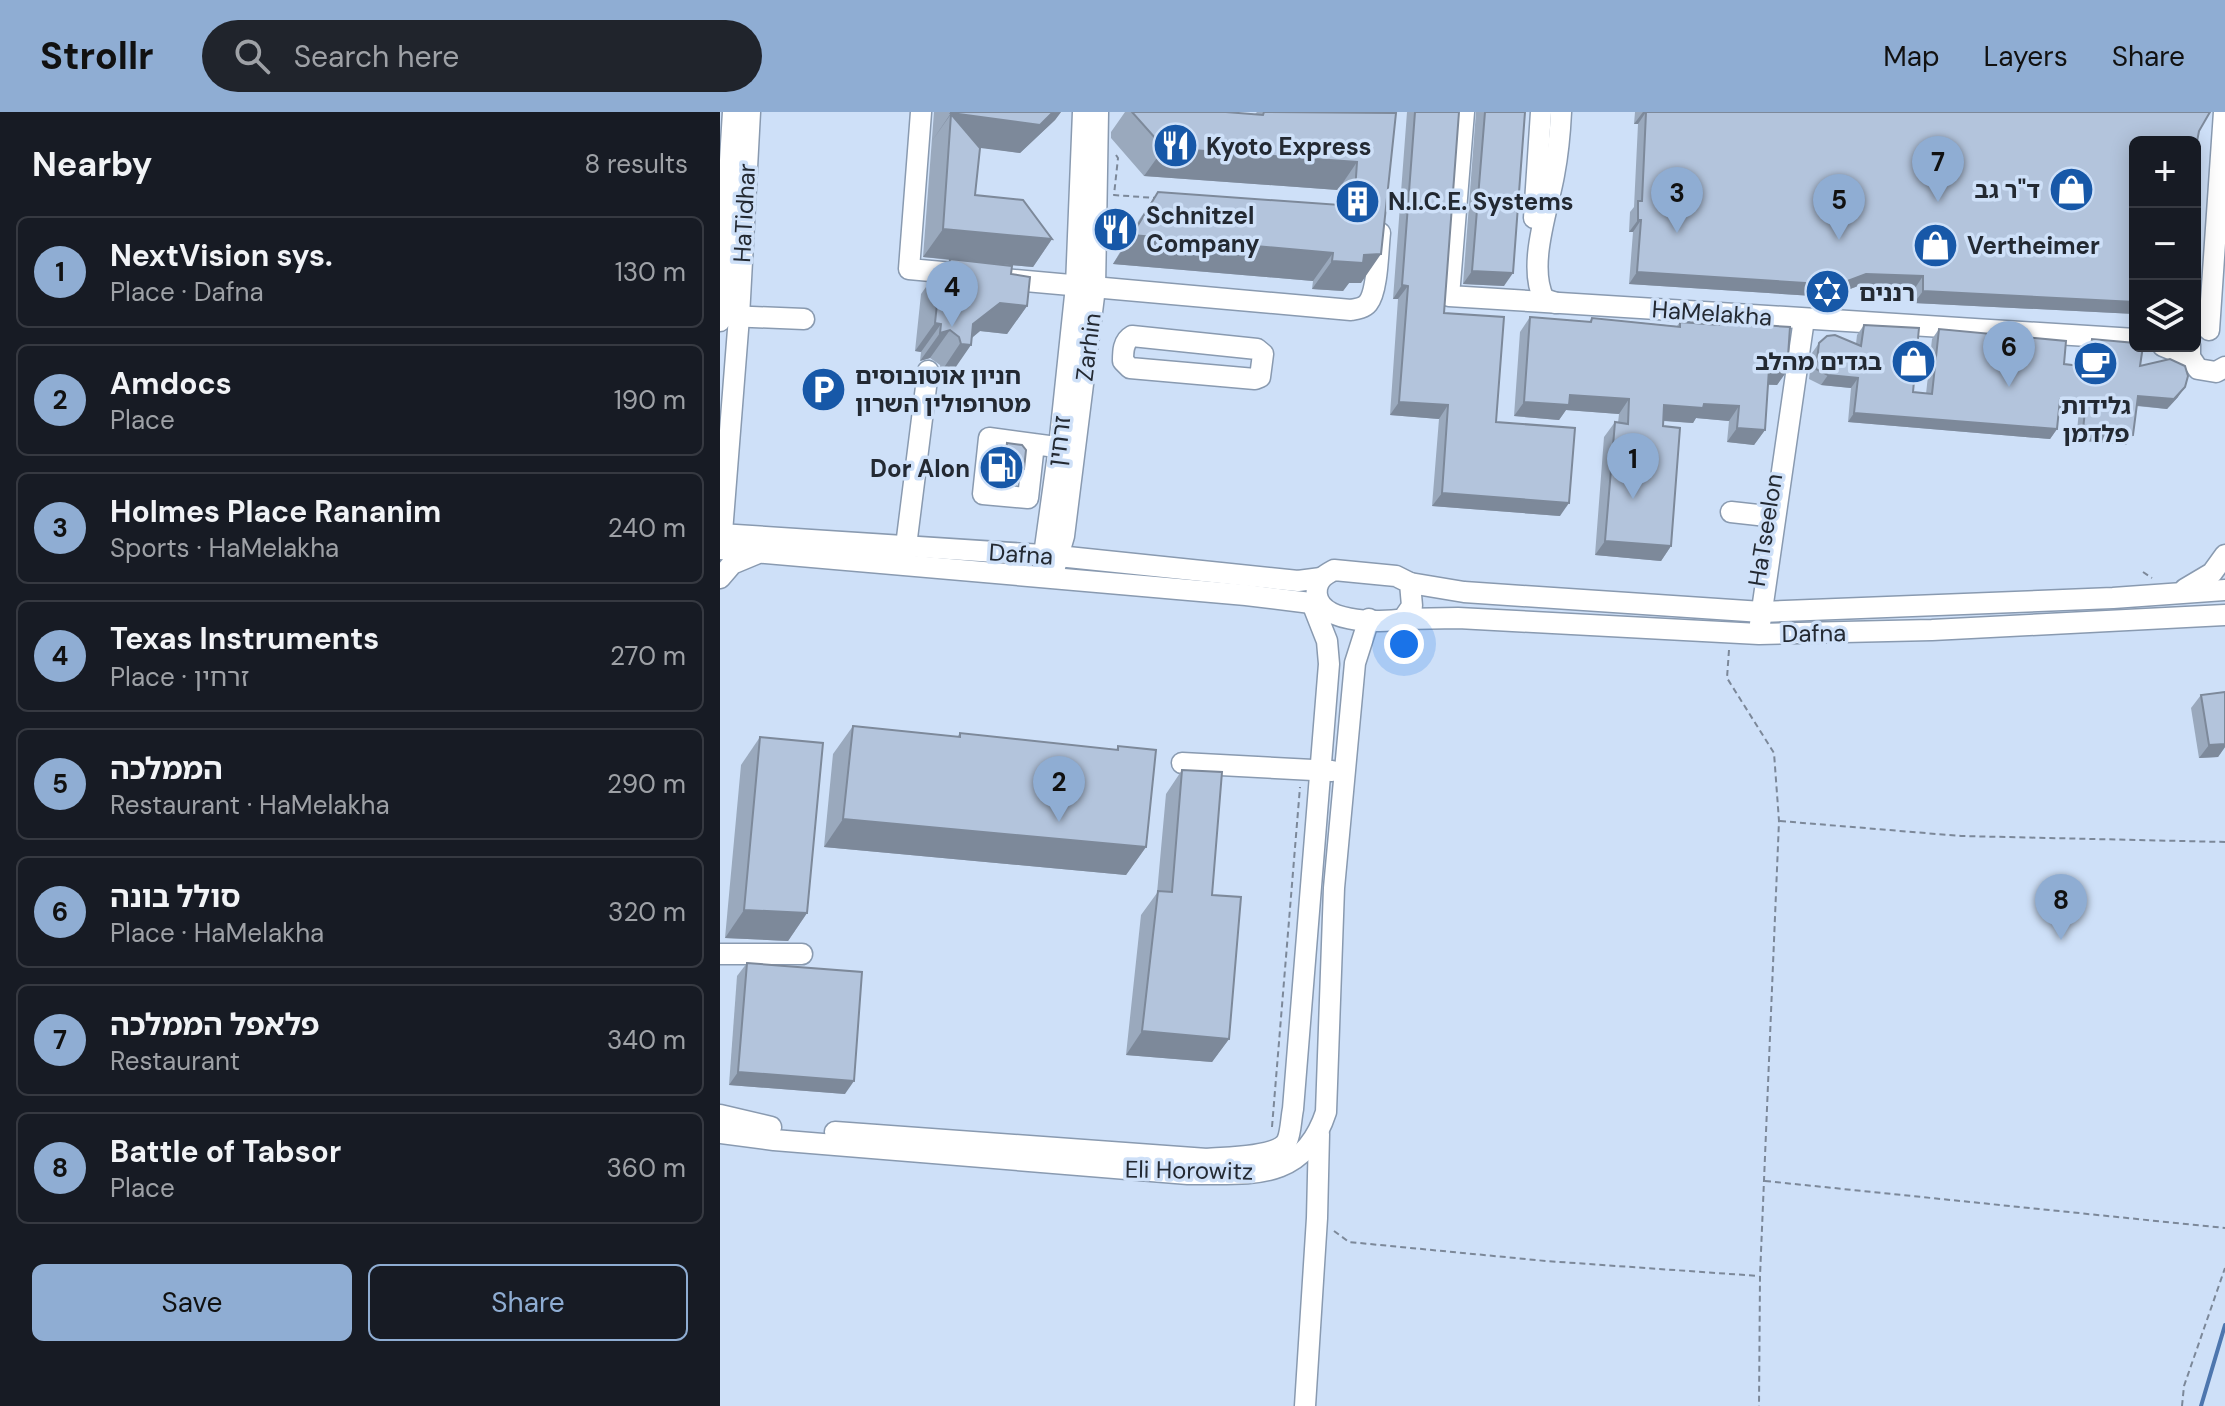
<!DOCTYPE html>
<meta charset="utf-8">
<style>
:root{--surface:#171b24;--page:#20242c;--text:#f1f3f6;--muted:#9ea1a6;--line:#363941;--accent:#8fadd3}
body{margin:0;font-family:"DM Sans","Noto Sans Hebrew",sans-serif;background:var(--page);color:var(--text)}
.controls{position:absolute;right:24px;top:24px;display:grid;overflow:hidden;border-radius:12px;box-shadow:0 4px 20px #0003}
.controls button{width:72px;height:72px;display:grid;place-items:center;padding:0;border:0;border-bottom:2px solid var(--line);background:var(--surface);color:var(--text);font:40px sans-serif}
.you{position:absolute;left:684px;top:532px;width:28px;height:28px;margin:-20px;border:6px solid #fff;border-radius:50%;background:#1a73e8;box-shadow:0 0 0 12px #1a73e833}
.badge{display:grid;place-items:center;width:52px;height:52px;border-radius:50%;background:var(--accent);color:#111;font-size:26px;font-weight:700}
.pin{position:absolute;translate:-50% -66px;filter:drop-shadow(0 2px 4px #0008)}
.pin::after{content:'';position:absolute;top:42px;width:28px;height:24px;background:inherit;clip-path:polygon(0 0,100% 0,50% 100%)}
.list{margin:0;padding:0;list-style:none}
h2{display:flex;justify-content:space-between;align-items:center;height:104px;margin:0;padding:0 32px;font-size:34px}
h2 small{font-size:26px;font-weight:400;color:var(--muted)}
.list li{display:grid;grid-template-columns:52px 1fr auto;gap:24px;align-items:center;box-sizing:border-box;height:112px;margin:0 16px 16px;padding:0 16px;border:2px solid var(--line);border-radius:12px}
.list b{display:block;font-size:30px;white-space:nowrap}
.list p{margin:0;font-size:26px;white-space:nowrap;color:var(--muted)}
.list em{font-size:26px;font-style:normal;color:var(--muted)}
.actions{display:flex;gap:16px;padding:24px 32px}
.actions a{flex:1;padding:18px 0;border:2px solid var(--accent);border-radius:12px;text-align:center;font-size:28px;color:var(--accent)}
.actions .main{background:var(--accent);color:#111}
.icon{flex:none;width:44px;height:44px;fill:none;stroke:currentColor;stroke-width:2;stroke-linecap:round;stroke-linejoin:round}
.map{position:relative;flex:none;width:1505px;height:1294px;overflow:hidden}
header{display:flex;align-items:center;gap:48px;box-sizing:border-box;height:112px;padding:0 40px;background:var(--accent);color:#111}
header strong{font-size:38px}
nav{display:flex;gap:44px;margin-inline-start:auto;font-size:28px}
.search{width:560px;height:72px;background:var(--page);display:flex;align-items:center;gap:20px;box-sizing:border-box;padding:0 28px;border-radius:44px;color:var(--muted);font-size:30px}
main{display:flex}
aside{flex:1;background:var(--surface)}
.map>svg:first-child{display:block}
.lines{fill:none;stroke-linecap:round;stroke-linejoin:round}
.stream{stroke:#4d76ae;stroke-width:4}
.minor-casing{stroke:#899ab0;stroke-width:23}
.path{stroke:#7c8899;stroke-width:2;stroke-dasharray:6 4;stroke-linecap:butt}
.minor{stroke:#fff;stroke-width:20}
.wall{fill:#9aa9bd}
.shaded-wall{fill:#7d899a}
.building{fill:#b3c4dc;stroke:#7d899a;stroke-width:2}
.labels{text-anchor:middle;dominant-baseline:central;stroke-width:7;stroke-linejoin:round;paint-order:stroke}
.poi-label{font-size:24px;font-weight:bold;fill:#232932;stroke:#cee0f8;text-anchor:start}
.street-label{font-size:24px;fill:#232932;stroke:#cee0f8}
</style>
<header>
<strong>Strollr</strong>
<div class="search"><svg class="icon" aria-label="search" viewBox="0 0 24 24"><circle cx="10" cy="10" r="6"/><path d="M15 15l6 6"/></svg>Search here</div>
<nav><a>Map</a><a>Layers</a><a>Share</a></nav>
</header>
<main>
<aside>
<h2>Nearby<small>8 results</small></h2>
<ul class="list">
<li><span class="badge">1</span><div><b>NextVision sys.</b><p>Place · Dafna</p></div><em>130 m</em></li>
<li><span class="badge">2</span><div><b>Amdocs</b><p>Place</p></div><em>190 m</em></li>
<li><span class="badge">3</span><div><b>Holmes Place Rananim</b><p>Sports · HaMelakha</p></div><em>240 m</em></li>
<li><span class="badge">4</span><div><b>Texas Instruments</b><p>Place · זרחין</p></div><em>270 m</em></li>
<li><span class="badge">5</span><div><b>הממלכה</b><p>Restaurant · HaMelakha</p></div><em>290 m</em></li>
<li><span class="badge">6</span><div><b>סולל בונה</b><p>Place · HaMelakha</p></div><em>320 m</em></li>
<li><span class="badge">7</span><div><b>פלאפל הממלכה</b><p>Restaurant</p></div><em>340 m</em></li>
<li><span class="badge">8</span><div><b>Battle of Tabsor</b><p>Place</p></div><em>360 m</em></li>
</ul>
<div class="actions"><a class="main">Save</a><a>Share</a></div>
</aside>
<div class="map">
<svg width="1505" height="1294" viewBox="0 0 1505 1294">
<rect width="100%" height="100%" fill="#cee0f8"/>
<g class="lines">
<!-- stream -->
<polyline class="stream" points="1481,1294 1505,1213"/>
<defs>
<g id="minor">
<polyline points="201,0 189,157 244,162"/>
<polyline points="744,0 729,184 1415,227"/>
<polyline points="814,106 821,0"/>
<path d="M283,167L631,198C637,197 644,196 648,191C658,179 658,137 660,121"/>
<path d="M836,191L824,187C807,154 828,97 834,63C838,42 840,21 841,0"/>
<polyline points="8,204 84,207"/>
<polyline points="0,209 13,0"/>
<polyline points="1489,218 1504,0"/>
<path d="M412,224L537,237L543,242L540,265L535,267L410,256L403,249C403,240 403,229 412,224Z"/>
<polyline points="1443,234 1470,245"/>
<polyline points="1470,234 1470,245 1478,257 1496,260 1505,255"/>
<polyline points="314,332 308,386 263,382 269,326 351,337"/>
<polyline points="1011,400 1047,404"/>
<polyline points="0,422 338,444 578,469 601,466"/>
<polyline points="1,433 19,205 30,0"/>
<polyline points="186,434 208,259"/>
<polyline points="0,437 526,483 599,492"/>
<polyline points="325,454 324,443 339,335 356,174 363,0"/>
<polyline points="335,455 344,424 375,176 378,0"/>
<path d="M614,458L676,464L690,471L692,494L683,507C661,511 591,512 597,476C599,466 605,463 614,458Z"/>
<polyline points="0,466 12,452 36,442"/>
<polyline points="690,471 744,480 1042,500 1393,486 1505,478"/>
<polyline points="1465,477 1492,461 1505,443"/>
<polyline points="683,507 738,506 1039,522 1212,518 1505,503"/>
<polyline points="1040,512 1084,207"/>
<polyline points="462,651 612,659"/>
<polyline points="0,842 82,842"/>
<polyline points="0,1003 51,1015"/>
<path d="M115,1020L487,1047C506,1045 557,1046 567,1029C571,1021 571,1006 573,997L609,552L607,529L592,491"/>
<path d="M0,1021L54,1028L468,1062C530,1061 583,1071 606,1000L614,776L635,551L649,507"/>
<polyline points="585,1294 597,1106 599,1022"/>
</g>
</defs>
<!-- minor casing -->
<use href="#minor" class="minor-casing"/>
<!-- path -->
<g class="path">
<polyline points="396,43 398,46 394,83 435,86"/>
<polyline points="1423,460 1432,466"/>
<polyline points="1009,538 1007,566 1054,641 1059,709 1040,1164 1039,1294"/>
<polyline points="1060,709 1241,724 1505,730"/>
<polyline points="552,1015 580,675"/>
<polyline points="1045,1069 1505,1116"/>
<polyline points="614,1119 629,1130 826,1149 1039,1164"/>
<polyline points="1462,1294 1464,1274 1505,1156"/>
</g>
<!-- minor -->
<use href="#minor" class="minor"/>
</g>
<!-- wall -->
<g class="wall">
<polygon points="214,0 341,0 335,8 300,41 259,35 255,83 332,127 313,155 270,151 291,162 307,194 287,222 260,219 252,226 231,262 221,260 220,253 210,246 200,249 201,240 195,239 201,182 221,154 225,155 230,148 203,145"/>
<polygon points="405,0 506,0 535,2 537,0 669,0 641,171 629,171 623,179 592,177 593,169 393,152 419,108 438,80 616,93 618,78 424,64 391,26 391,20"/>
<polygon points="687,0 739,0 724,201 776,310 840,404 712,394 719,307 670,303 678,187 673,187"/>
<polygon points="756,0 805,0 784,174 743,172"/>
<polygon points="915,0 1490,0 1415,30 1415,202 1194,191 1195,176 1138,174 1109,185 909,172 913,120 909,120 910,100 914,95 918,12 914,12"/>
<polygon points="810,205 869,210 872,206 957,214 960,210 997,213 1000,210 1067,259 1057,273 1048,273 1045,318 1034,333 1007,330 1009,309 976,306 973,311 943,309 951,434 941,449 875,443 884,325 895,310 898,311 899,302 846,298 839,308 794,304 800,220"/>
<polygon points="1144,213 1193,280 1206,282 1212,227 1219,217 1344,252 1363,254 1365,237 1372,227 1420,254 1458,285 1447,297 1416,294 1406,333 1356,328 1359,299 1339,297 1337,317 1330,327 1128,310 1131,276 1101,273 1089,267 1092,241 1099,231 1136,232 1137,223"/>
<polygon points="287,331 297,366 291,371 277,370 280,341"/>
<polygon points="1505,580 1505,635 1498,645 1479,646 1471,596 1481,583"/>
<polygon points="133,614 237,625 240,621 396,638 398,634 426,735 406,763 104,735 113,642"/>
<polygon points="40,625 87,801 68,829 5,826 21,653"/>
<polygon points="462,658 492,783 509,927 492,950 406,943 421,803 437,781 446,682"/>
<polygon points="27,851 125,982 9,973 17,864"/>
</g>
<!-- shaded-wall -->
<g class="shaded-wall">
<polygon points="341,0 335,8 300,41 229,32 231,2 212,29 231,1"/>
<polygon points="923,0 926,0 918,12 914,12"/>
<polygon points="444,36 637,50 618,78 424,64"/>
<polygon points="918,108 921,108 913,120 909,120"/>
<polygon points="223,117 332,127 313,155 203,145"/>
<polygon points="412,123 613,141 593,169 393,152"/>
<polygon points="661,142 641,171 629,171 623,179 592,177 612,149 644,143"/>
<polygon points="752,159 793,161 784,174 743,172"/>
<polygon points="917,160 1146,162 1203,164 1195,176 1138,174 1109,185 909,172"/>
<polygon points="682,173 688,174 678,187 673,187"/>
<polygon points="1203,179 1415,190 1415,202 1194,191"/>
<polygon points="280,191 307,194 287,222 260,219 243,233 251,233 231,262 221,260 253,212"/>
<polygon points="215,211 221,212 201,240 195,239"/>
<polygon points="230,218 210,246 200,249 220,221"/>
<polygon points="1049,257 1067,259 1057,273 1039,272"/>
<polygon points="1108,263 1138,266 1131,276 1101,273"/>
<polygon points="1465,275 1458,285 1447,297 1411,293 1418,284"/>
<polygon points="850,283 909,287 899,302 846,298 839,308 794,304 804,290"/>
<polygon points="1340,287 1366,289 1359,299 1334,297"/>
<polygon points="679,290 728,293 719,307 670,303"/>
<polygon points="984,292 1019,294 1009,309 976,306 973,311 934,308 944,293"/>
<polygon points="1134,301 1337,317 1330,327 1128,310"/>
<polygon points="1017,316 1045,318 1034,333 1007,330"/>
<polygon points="1363,318 1413,323 1406,333 1356,328"/>
<polygon points="304,357 297,366 291,371 277,370 284,360"/>
<polygon points="722,381 849,391 840,404 712,394"/>
<polygon points="885,429 951,434 941,449 875,443"/>
<polygon points="1505,632 1505,635 1498,645 1479,646 1489,633"/>
<polygon points="123,707 426,735 406,763 104,735"/>
<polygon points="24,798 87,801 68,829 5,826"/>
<polygon points="422,919 509,927 492,950 406,943"/>
<polygon points="18,960 134,969 125,982 9,973"/>
</g>
<!-- building -->
<g class="building">
<polygon points="232,0 333,0 320,13 231,1"/>
<polygon points="412,0 506,0 543,3 544,0 676,1 661,142 644,143 643,151 612,149 613,141 412,123 438,80 634,94 637,50 444,36"/>
<polygon points="695,0 739,0 724,201 784,205 776,310 855,316 849,391 722,381 728,293 679,290 688,174 682,173"/>
<polygon points="765,0 805,0 793,161 752,159"/>
<polygon points="923,0 1490,0 1479,19 1475,40 1475,30 1415,30 1415,190 1203,179 1203,164 1146,162 1117,173 917,160 921,108 918,108 918,89 922,89 926,0"/>
<polygon points="231,2 260,36 255,83 303,88 332,127 223,117"/>
<polygon points="230,147 292,154 291,162 310,165 307,194 280,191 253,212 251,233 241,232 239,225 230,218 220,221 221,212 215,211 221,154 229,155"/>
<polygon points="810,205 871,210 872,206 960,215 960,210 999,213 1000,210 1070,215 1067,259 1049,257 1045,318 1017,316 1019,294 984,292 983,296 944,293 943,314 960,316 951,434 885,429 895,310 908,312 909,287 850,283 849,293 804,290"/>
<polygon points="1144,213 1199,216 1193,280 1212,282 1219,217 1346,229 1344,252 1369,255 1372,227 1415,231 1415,234 1423,234 1420,254 1450,247 1465,254 1468,264 1465,275 1454,287 1418,284 1413,323 1363,318 1366,289 1340,287 1337,317 1134,301 1138,266 1108,263 1096,257 1099,231 1107,224 1115,223 1141,234"/>
<polygon points="287,331 302,333 306,338 304,357 298,362 284,360"/>
<polygon points="1505,580 1505,632 1489,633 1481,583"/>
<polygon points="133,614 240,625 240,621 398,638 398,634 436,638 426,735 123,707"/>
<polygon points="40,625 103,631 87,801 24,798"/>
<polygon points="462,658 502,660 492,783 521,785 509,927 422,919 438,779 452,780"/>
<polygon points="27,851 142,860 134,969 18,960"/>
</g>
<!-- icons -->
<defs>
<symbol id="restaurant-disc" viewBox="-11 -11 22 22"><circle r="9.5" fill="#1758a8" stroke="#cee0f8"/><path d="M-5-6h1v4h1v-4h1v4h1v-4h1v5L-1.5 .5V6h-2V.5L-5-1ZM5-6V6H3V1.5H1.5Q1.5-4 5-6Z" fill="#fff"/></symbol>
<symbol id="shop-disc" viewBox="-11 -11 22 22"><circle r="9.5" fill="#1758a8" stroke="#cee0f8"/><path d="M-5-2.5h2.3a2.7 3.5 0 0 1 5.4 0H5L5.5 6h-11ZM-1.5-2.5h3a1.5 2.3 0 0 0-3 0Z" fill="#fff"/></symbol>
<symbol id="building-disc" viewBox="-11 -11 22 22"><circle r="9.5" fill="#1758a8" stroke="#cee0f8"/><path d="M-4-6H4V6H1V3H-1V6H-4ZM-2.5-4.3h1.7v1.8h-1.7ZM.8-4.3h1.7v1.8H.8ZM-2.5-1h1.7V.8h-1.7ZM.8-1h1.7V.8H.8Z" fill="#fff"/></symbol>
<symbol id="synagogue-disc" viewBox="-11 -11 22 22"><circle r="9.5" fill="#1758a8" stroke="#cee0f8"/><path d="M0-6.5L5.6 3.2H-5.6ZM0 6.5L5.6-3.2H-5.6Z" fill="#fff"/></symbol>
<symbol id="cafe-disc" viewBox="-11 -11 22 22"><circle r="9.5" fill="#1758a8" stroke="#cee0f8"/><path d="M-5.5-4.5H6V0H3Q3 3.5 0 3.5H-2.5Q-5.5 3.5-5.5 0ZM3-3.2v2h1.7v-2ZM-6 4.5H4V6H-6Z" fill="#fff"/></symbol>
<symbol id="parking-disc" viewBox="-11 -11 22 22"><circle r="9.5" fill="#1758a8" stroke="#cee0f8"/><path d="M-3.5-5.5H1a3.5 3.5 0 0 1 0 7H-1V5.5H-3.5ZM-1-3.4V-.6H.8a1.4 1.4 0 0 0 0-2.8Z" fill="#fff"/></symbol>
<symbol id="fuel-disc" viewBox="-11 -11 22 22"><circle r="9.5" fill="#1758a8" stroke="#cee0f8"/><path d="M-5.5-6h7V0h2V4h1.3V-2.5L3-4.5l.8-.8L6-3V5H2.5V1h-1V6h-7ZM-4.2-4.7v3.2H.2V-4.7Z" fill="#fff"/></symbol>
</defs>
<g fill-rule="evenodd">
<use href="#restaurant-disc" x="430" y="8" width="51" height="51"/>
<use href="#shop-disc" x="1326" y="52" width="51" height="51"/>
<use href="#building-disc" x="612" y="64" width="51" height="51"/>
<use href="#restaurant-disc" x="370" y="92" width="51" height="51"/>
<use href="#shop-disc" x="1190" y="108" width="51" height="51"/>
<use href="#synagogue-disc" x="1082" y="154" width="51" height="51"/>
<use href="#shop-disc" x="1168" y="224" width="51" height="51"/>
<use href="#cafe-disc" x="1350" y="226" width="51" height="51"/>
<use href="#parking-disc" x="78" y="252" width="51" height="51"/>
<use href="#fuel-disc" x="256" y="330" width="51" height="51"/>
</g>
<g class="labels">
<!-- poi labels -->
<g class="poi-label">
<text x="486" y="34">Kyoto Express</text>
<text x="1320" y="77" text-anchor="end">ד"ר גב</text>
<text x="668" y="89">N.I.C.E. Systems</text>
<text x="426" y="103">Schnitzel<tspan x="426" dy="28">Company</tspan></text>
<text x="1247" y="133">Vertheimer</text>
<text x="1139" y="180">רננים</text>
<text x="1162" y="249" text-anchor="end">בגדים מהלב</text>
<text x="135" y="263">חניון אוטובוסים<tspan x="135" dy="28">מטרופולין השרון</tspan></text>
<text x="1376" y="293" text-anchor="middle">גלידות<tspan x="1376" dy="28">פלדמן</tspan></text>
<text x="250" y="356" text-anchor="end">Dor Alon</text>
</g>
<!-- street labels -->
<g class="street-label">
<text transform="translate(24 101) rotate(-87)">HaTidhar</text>
<text transform="translate(992 201) rotate(4)">HaMelakha</text>
<text transform="translate(368 235) rotate(-83)">Zarhin</text>
<text transform="translate(339 329) rotate(-83)">זרחין</text>
<text transform="translate(1045 418) rotate(-81)">HaTseelon</text>
<text transform="translate(301 442) rotate(4)">Dafna</text>
<text transform="translate(1094 521) rotate(-1)">Dafna</text>
<text transform="translate(469 1058) rotate(1)">Eli Horowitz</text>
</g>
</g>
</svg>
<div class="controls">
<button>+</button>
<button>−</button>
<button><svg class="icon" aria-label="layers" viewBox="0 0 24 24"><path d="M12 4l9 5-9 5-9-5zM3 14l9 5 9-5"/></svg></button>
</div>
<div class="you"></div>
<div class="pin badge" style="left:913px;top:387px">1</div>
<div class="pin badge" style="left:339px;top:710px">2</div>
<div class="pin badge" style="left:957px;top:121px">3</div>
<div class="pin badge" style="left:232px;top:215px">4</div>
<div class="pin badge" style="left:1119px;top:128px">5</div>
<div class="pin badge" style="left:1289px;top:275px">6</div>
<div class="pin badge" style="left:1218px;top:90px">7</div>
<div class="pin badge" style="left:1341px;top:828px">8</div>
</div>
</main>
